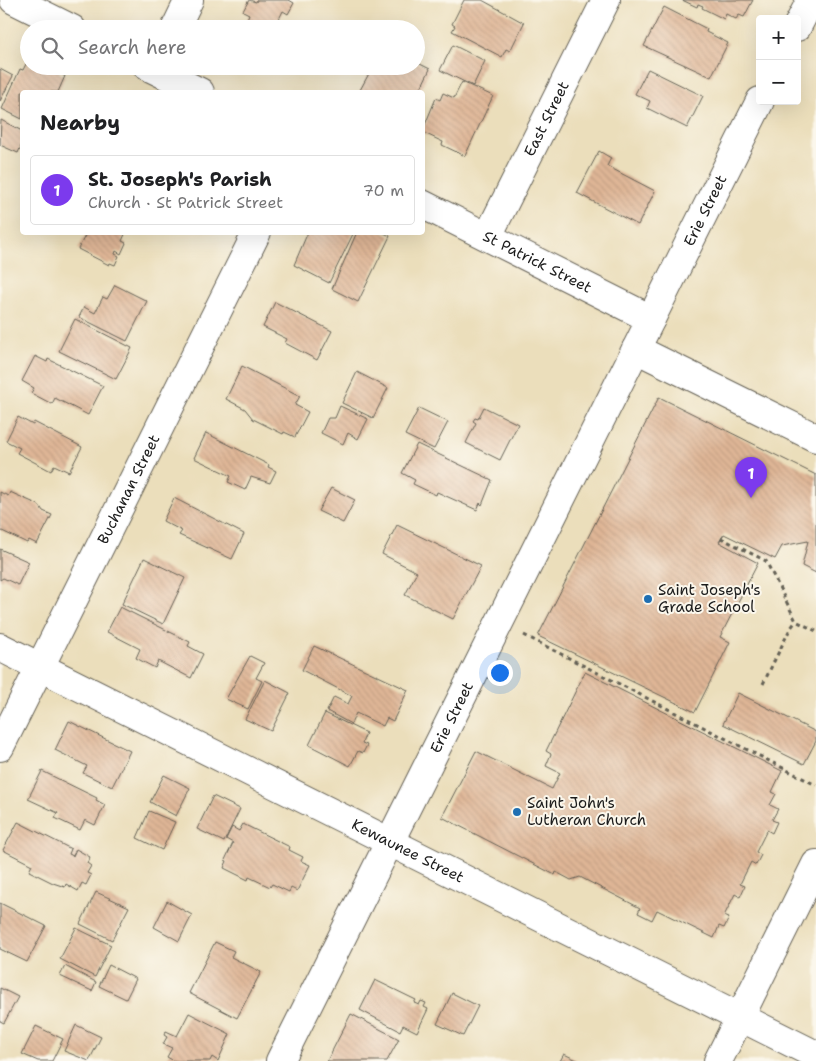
<!DOCTYPE html>
<meta charset="utf-8">
<style>
:root{--surface:#fff;--page:#f2f2f2;--text:#202124;--muted:#757577;--line:#e0e0e0;--accent:#7c3aed}
body{margin:0;font-family:"Shantell Sans",sans-serif;background:var(--page);color:var(--text)}
.controls{position:absolute;right:15px;top:15px;display:grid;overflow:hidden;border-radius:5px;box-shadow:0 5px 20px #0002}
.controls button{width:45px;height:45px;display:grid;place-items:center;padding:0;border:0;border-bottom:1px solid var(--line);background:var(--surface);color:var(--text);font:25px sans-serif}
.you{position:absolute;left:499px;top:672px;width:18px;height:18px;margin:-12px;border:4px solid #fff;border-radius:50%;background:#1a73e8;box-shadow:0 0 0 8px #1a73e833}
.badge{display:grid;place-items:center;width:32px;height:32px;border-radius:50%;background:var(--accent);color:#fff;font-size:16px;font-weight:700}
.pin{position:absolute;translate:-50% -41px;filter:drop-shadow(0 1px 2px #0008)}
.pin::after{content:'';position:absolute;top:26px;width:18px;height:15px;background:inherit;clip-path:polygon(0 0,100% 0,50% 100%)}
.list{margin:0;padding:0;list-style:none}
h2{display:flex;justify-content:space-between;align-items:center;height:65px;margin:0;padding:0 20px;font-size:21px}
h2 small{font-size:16px;font-weight:400;color:var(--muted)}
.list li{display:grid;grid-template-columns:32px 1fr auto;gap:15px;align-items:center;box-sizing:border-box;height:70px;margin:0 10px 10px;padding:0 10px;border:1px solid var(--line);border-radius:5px}
.list b{display:block;font-size:19px;white-space:nowrap}
.list p{margin:0;font-size:16px;white-space:nowrap;color:var(--muted)}
.list em{font-size:16px;font-style:normal;color:var(--muted)}
.icon{flex:none;width:28px;height:28px;fill:none;stroke:currentColor;stroke-width:2;stroke-linecap:round;stroke-linejoin:round}
.map{position:relative;flex:none;width:816px;height:1061px;overflow:hidden}
.search{position:absolute;background:var(--surface);box-shadow:0 5px 20px #0002;left:20px;top:20px;width:405px;height:55px;display:flex;align-items:center;gap:12px;box-sizing:border-box;padding:0 18px;border-radius:28px;color:var(--muted);font-size:19px}
.panel{position:absolute;background:var(--surface);box-shadow:0 5px 20px #0002;left:20px;top:90px;width:405px;height:145px;border-radius:5px}
.map>svg:first-child{display:block}
.building{fill:url(#building-back-hatch)}
.lines{fill:none;stroke-linecap:round;stroke-linejoin:round}
.street-casing{stroke:#646054;stroke-width:30}
.path{stroke:#646054;stroke-width:3;stroke-dasharray:4 4;stroke-linecap:butt}
.street{stroke:#fff;stroke-width:28}
.poi-dot{fill:#1f6fb2;stroke:#fbf7ec;stroke-width:2}
.labels{text-anchor:middle;dominant-baseline:central;stroke-width:4;stroke-linejoin:round;paint-order:stroke}
.street-label{font-size:15px;fill:#1c1c1c;stroke:#fbf7ec}
.poi-label{font-size:15px;fill:#1c1c1c;stroke:#fbf7ec;text-anchor:start}
</style>
<div class="map">
<svg width="816" height="1061" viewBox="0 0 816 1061">
<defs>
<pattern id="building-back-hatch" width="6" height="6" patternUnits="userSpaceOnUse" patternTransform="scale(1.25)"><rect width="6" height="6" fill="#dfb696"/><path d="M-1 5l2 2M0 0l6 6M5-1l2 2" fill="none" stroke="#bf9c81"/></pattern>
</defs>
<rect width="100%" height="100%" fill="#fbf7ec"/>
<filter id="ink" filterUnits="userSpaceOnUse"><feTurbulence type="fractalNoise" baseFrequency=".02" numOctaves="2"/><feDisplacementMap in="SourceGraphic" scale="10" xChannelSelector="R" yChannelSelector="G"/><feConvolveMatrix kernelMatrix="1 2 1 2 8 2 1 2 1" color-interpolation-filters="sRGB"/></filter>
<filter id="wash" filterUnits="userSpaceOnUse"><feTurbulence type="fractalNoise" baseFrequency=".0096" numOctaves="4" result="noise"/><feDisplacementMap in="SourceGraphic" scale="20" xChannelSelector="R" yChannelSelector="G"/><feGaussianBlur stdDeviation="1.12" result="paint"/><feColorMatrix in="noise" values="0 0 0 0 0 0 0 0 0 0 0 0 0 0 0 0 0 1.4 0 .05"/><feComposite in="paint" operator="in"/></filter>
<g filter="url(#wash)">
<rect width="100%" height="100%" fill="#ebdebb"/>
<g id="blocks">
<!-- building -->
<g class="building">
<polygon points="249,0 256,2 257,0 289,0 294,3 288,14 283,11 276,25 285,29 243,29 249,14 243,11"/>
<polygon points="464,0 482,0 524,23 510,51 506,49 502,57 452,31 455,26 452,24"/>
<polygon points="682,0 753,0 744,17 739,15 736,19 726,14 724,19 702,8 703,6 698,4 697,7"/>
<polygon points="664,7 707,29 706,32 728,43 711,77 644,46"/>
<polygon points="453,45 485,61 473,86 440,70"/>
<polygon points="29,58 29,66 55,66 61,69 59,73 65,76 58,92 22,92 22,119 2,109 20,69 23,70"/>
<polygon points="416,62 430,69 419,92 359,92 372,68 416,66"/>
<polygon points="0,69 13,76 0,101"/>
<polygon points="648,69 703,96 687,128 647,108 650,101 635,94"/>
<polygon points="462,82 493,96 465,156 442,145 443,142 422,132 436,98 440,100 443,93 454,98"/>
<polygon points="1,120 22,131 22,144 18,153 0,145"/>
<polygon points="599,151 611,158 607,166 655,191 638,225 577,193"/>
<polygon points="87,232 126,232 122,241 126,243 121,254 116,251 115,254 119,256 115,265 110,263 109,265 78,249"/>
<polygon points="308,232 354,232 329,283 294,265"/>
<polygon points="357,232 382,232 390,236 358,302 332,289"/>
<polygon points="115,285 147,301 127,341 79,317 84,307 95,313 103,297 107,299"/>
<polygon points="275,302 332,331 317,360 285,343 287,339 263,327"/>
<polygon points="75,319 132,348 116,379 59,351"/>
<polygon points="35,356 47,362 48,359 103,386 88,415 55,398 52,404 31,393 34,388 22,381"/>
<polygon points="242,366 300,396 295,405 308,412 295,437 284,432 283,434 253,419 245,409 226,399"/>
<polygon points="357,372 388,388 373,418 342,403"/>
<polygon points="659,397 816,475 816,573 802,566 808,541 782,546 775,559 724,534 719,542 758,563 720,637 730,642 695,712 538,636"/>
<polygon points="340,406 368,419 358,439 348,433 343,444 321,433 328,418 335,418"/>
<polygon points="484,407 518,424 500,460 466,443 476,423 473,421 475,418 478,419"/>
<polygon points="419,408 448,422 434,449 405,435"/>
<polygon points="18,417 33,425 34,422 82,447 69,472 54,465 51,471 17,453 20,448 6,441"/>
<polygon points="206,433 269,465 268,467 276,471 270,483 251,477 245,490 228,482 231,476 194,458"/>
<polygon points="417,444 492,480 482,505 480,503 477,510 437,492 436,495 413,484 415,480 402,473"/>
<polygon points="331,488 355,500 343,523 318,511"/>
<polygon points="0,492 8,496 10,492 39,505 43,511 52,515 37,544 29,540 27,543 23,541 0,530"/>
<polygon points="174,498 244,534 232,559 179,535 182,531 163,521"/>
<polygon points="397,525 481,566 453,619 405,595 417,572 382,554"/>
<polygon points="0,549 29,562 18,585 3,578 0,580"/>
<polygon points="144,558 185,578 163,624 122,604"/>
<polygon points="120,607 190,642 188,646 203,654 191,678 158,661 155,668 136,658 140,649 107,632"/>
<polygon points="314,646 408,690 393,721 387,718 383,726 356,713 351,724 327,711 334,697 348,704 352,696 302,670"/>
<polygon points="250,656 264,663 256,678 262,681 248,709 226,699"/>
<polygon points="585,672 782,771 772,792 776,794 770,805 778,809 772,820 777,822 772,833 767,830 756,852 761,855 756,865 751,862 740,884 745,886 740,897 735,894 724,916 729,918 724,928 719,926 714,938 657,910 652,920 638,913 640,908 580,877 571,880 556,872 555,875 442,817 476,751 552,789 560,773 546,766 551,754 546,751"/>
<polygon points="265,680 290,693 271,731 245,719"/>
<polygon points="738,693 816,732 816,741 804,764 723,724"/>
<polygon points="325,713 366,733 362,743 367,745 363,753 358,751 350,766 309,745"/>
<polygon points="69,721 130,751 112,787 83,773 87,766 55,750"/>
<polygon points="42,771 97,798 96,800 105,805 95,825 85,820 80,830 55,818 58,813 28,799"/>
<polygon points="164,775 190,788 176,816 150,802"/>
<polygon points="213,796 240,809 224,842 197,829"/>
<polygon points="149,811 175,822 162,850 137,838"/>
<polygon points="18,822 71,849 69,854 73,856 76,849 90,857 87,863 91,866 87,873 91,875 86,885 82,883 78,891 66,884 65,887 53,883 29,871 32,865 3,850"/>
<polygon points="243,824 290,847 289,850 303,857 301,861 310,865 297,891 291,888 289,892 272,884 270,887 249,877 248,880 224,868 227,861 225,860 233,843 226,839 232,827 239,831"/>
<polygon points="96,892 129,907 112,940 80,924"/>
<polygon points="167,901 192,915 179,941 154,927"/>
<polygon points="0,903 46,926 27,962 0,949"/>
<polygon points="76,928 111,945 95,977 60,959"/>
<polygon points="215,942 234,951 231,957 261,972 237,1018 189,993"/>
<polygon points="109,965 136,979 126,999 99,986"/>
<polygon points="65,966 96,982 92,991 60,976"/>
<polygon points="375,980 416,1000 414,1003 419,1005 421,1001 426,1003 424,1007 428,1009 417,1032 403,1025 400,1031 360,1010"/>
<polygon points="0,988 18,997 4,1023 0,1021"/>
<polygon points="452,993 478,1006 463,1036 437,1024"/>
<polygon points="189,1013 230,1034 218,1061 212,1057 210,1061 174,1061 167,1057 172,1048 163,1044 167,1037 164,1035 166,1031 177,1036"/>
<polygon points="351,1014 399,1039 387,1061 327,1061"/>
<polygon points="76,1025 101,1037 89,1061 64,1051"/>
<polygon points="36,1026 63,1039 52,1061 38,1061 22,1054"/>
<polygon points="564,1054 579,1061 560,1061"/>
</g>
</g>
</g>
<g filter="url(#ink)">
<use href="#blocks" fill-opacity="0" stroke="#646054" stroke-width="1"/>
<g class="lines">
<defs>
<g id="street">
<polyline points="14,0 72,29"/>
<polyline points="797,27 811,0"/>
<polyline points="175,29 189,0"/>
<polyline points="147,66 200,92"/>
<path id="s1" d="M422,204L651,319"/>
<path id="s2" d="M488,236L606,0"/>
<polyline points="636,349 816,438"/>
<path id="s3" d="M0,647L816,1055"/>
<path id="s4" d="M0,747L257,232"/>
<path id="s5" d="M280,1061L760,101"/>
<polyline points="718,1061 816,864"/>
</g>
</defs>
<!-- street casing -->
<use href="#street" class="street-casing"/>
<!-- path -->
<g class="path">
<polyline points="721,538 766,561 796,621 816,631"/>
<polyline points="524,635 816,785"/>
<polyline points="763,684 790,629 796,621"/>
</g>
<!-- street -->
<use href="#street" class="street"/>
</g>
</g>
<!-- markers -->
<g class="poi-dot">
<circle cx="648" cy="599" r="5"/>
<circle cx="517" cy="812" r="5"/>
</g>
<g class="labels">
<!-- street labels -->
<g class="street-label">
<text stroke="none"><textPath href="#s2" startOffset="131">East Street</textPath></text>
<text stroke="none"><textPath href="#s5" startOffset="951">Erie Street</textPath></text>
<text stroke="none"><textPath href="#s1" startOffset="129">St Patrick Street</textPath></text>
<text stroke="none"><textPath href="#s4" startOffset="288">Buchanan Street</textPath></text>
<text stroke="none"><textPath href="#s5" startOffset="384">Erie Street</textPath></text>
<text stroke="none"><textPath href="#s3" startOffset="456">Kewaunee Street</textPath></text>
</g>
<!-- poi labels -->
<g class="poi-label">
<text x="658" y="590">Saint Joseph's<tspan x="658" dy="17">Grade School</tspan></text>
<text x="527" y="803">Saint John's<tspan x="527" dy="17">Lutheran Church</tspan></text>
</g>
</g>
</svg>
<div class="controls">
<button>+</button>
<button>−</button>
</div>
<div class="you"></div>
<div class="pin badge" style="left:751px;top:498px">1</div>
<div class="search"><svg class="icon" aria-label="search" viewBox="0 0 24 24"><circle cx="10" cy="10" r="6"/><path d="M15 15l6 6"/></svg>Search here</div>
<section class="panel">
<h2>Nearby<small></small></h2>
<ul class="list">
<li><span class="badge">1</span><div><b>St. Joseph's Parish</b><p>Church · St Patrick Street</p></div><em>70 m</em></li>
</ul>
</section>
</div>
